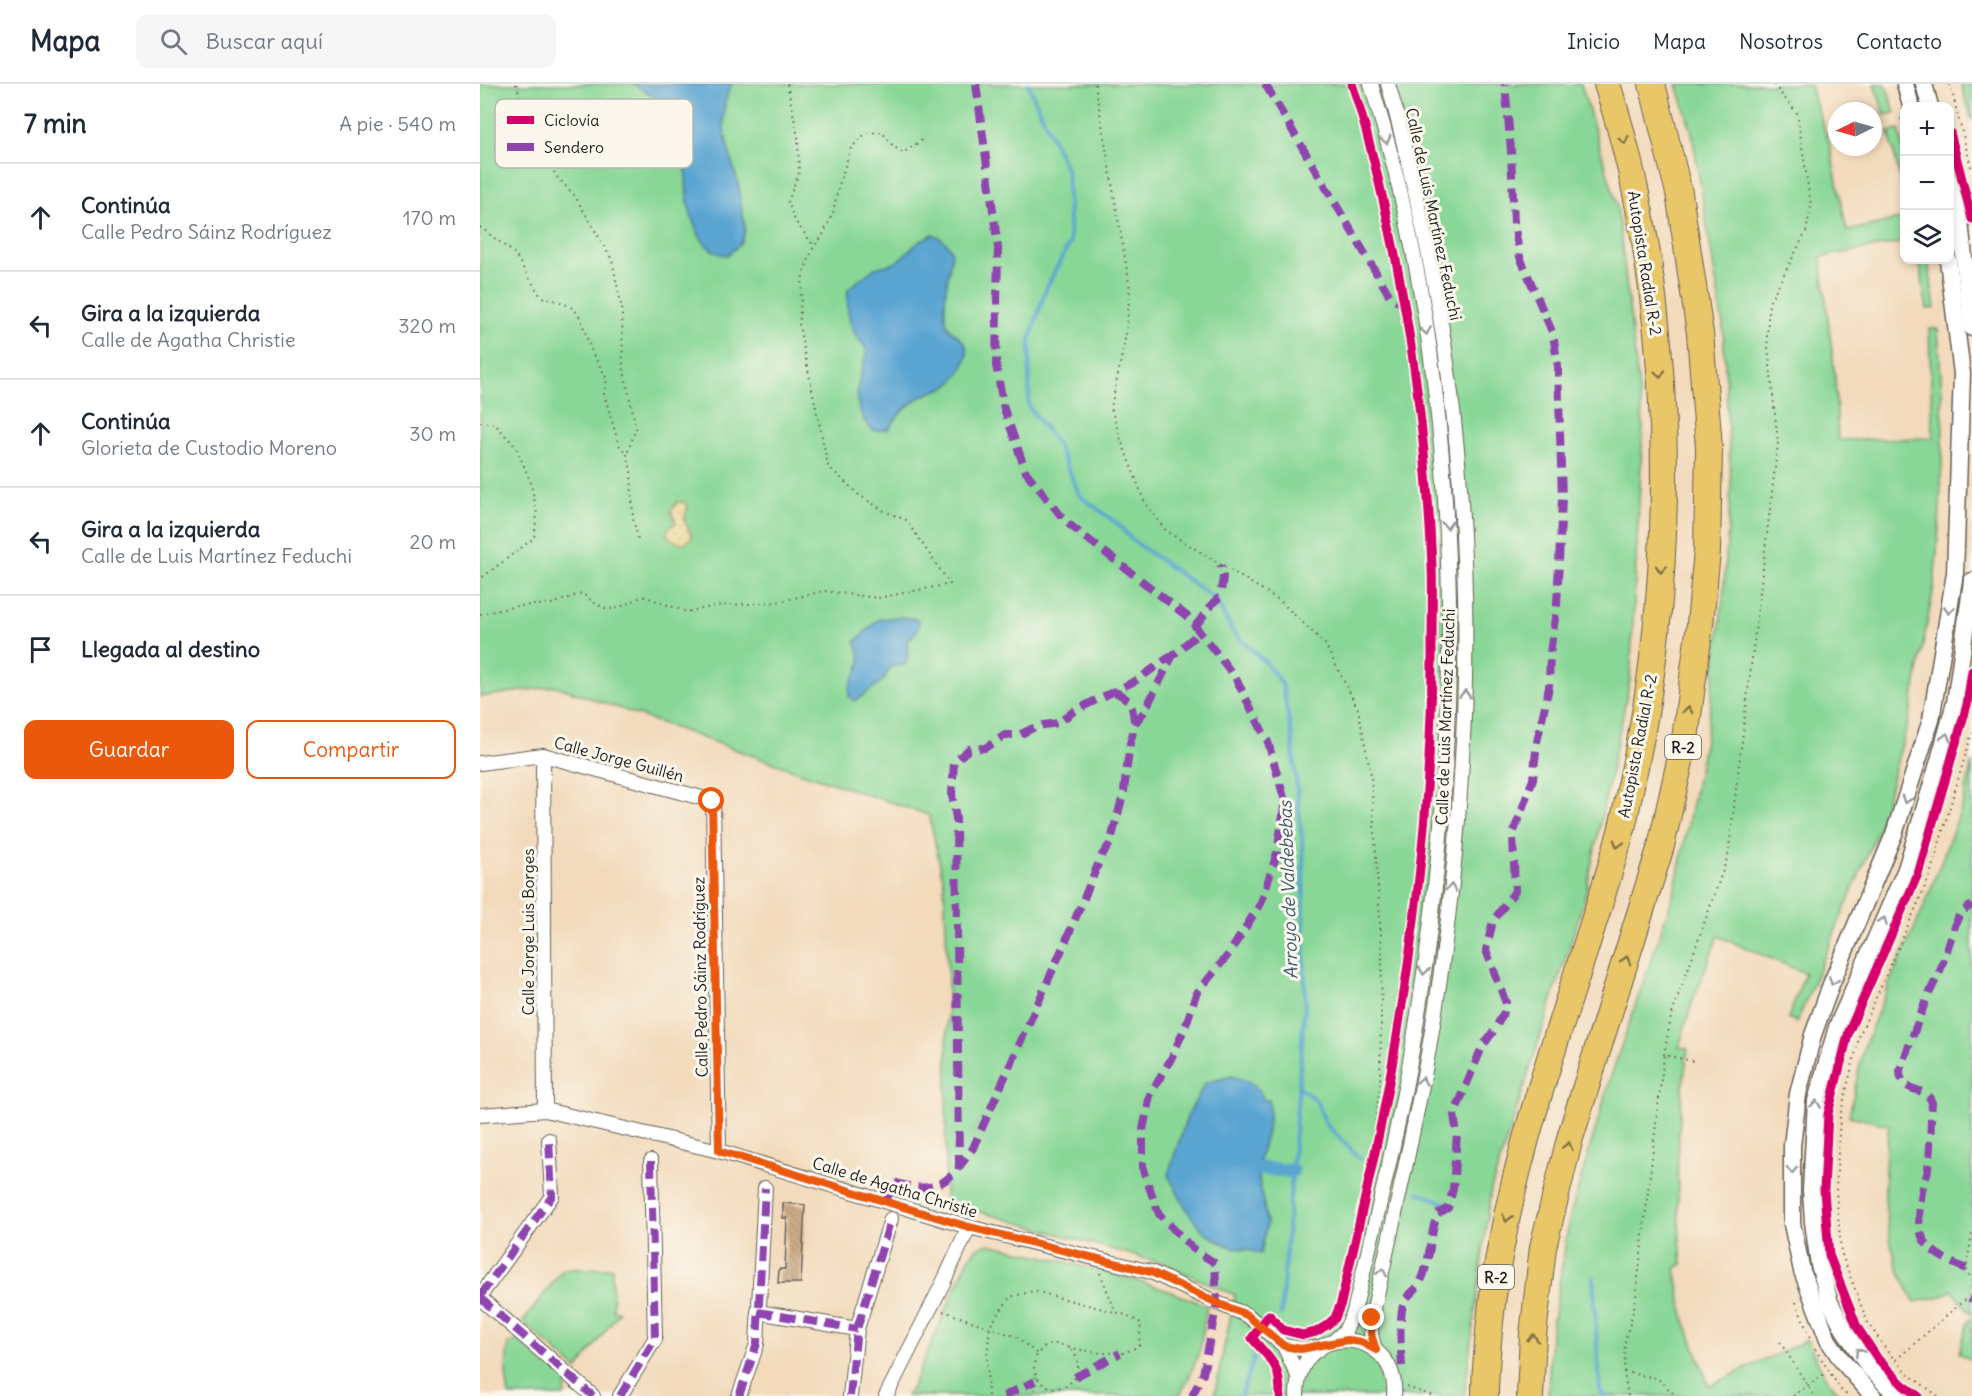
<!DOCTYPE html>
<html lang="es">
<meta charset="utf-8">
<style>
:root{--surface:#fff;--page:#f6f6f7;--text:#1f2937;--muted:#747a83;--line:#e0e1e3;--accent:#ea580c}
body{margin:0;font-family:Delius,sans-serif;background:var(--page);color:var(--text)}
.controls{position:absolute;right:18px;top:18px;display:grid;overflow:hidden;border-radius:12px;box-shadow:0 3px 9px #0003}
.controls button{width:54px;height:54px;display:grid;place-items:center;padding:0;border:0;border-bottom:2px solid var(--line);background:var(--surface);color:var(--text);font:30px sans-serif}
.compass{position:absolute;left:1348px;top:18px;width:54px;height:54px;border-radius:50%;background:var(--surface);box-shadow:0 3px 9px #0003;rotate:265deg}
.stop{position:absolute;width:18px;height:18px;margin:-14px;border:4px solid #ea580c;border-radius:50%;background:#fff}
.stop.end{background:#ea580c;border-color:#fff;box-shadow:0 2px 6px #0008}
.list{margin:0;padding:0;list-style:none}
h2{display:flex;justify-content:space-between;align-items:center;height:78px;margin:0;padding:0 24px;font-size:26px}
h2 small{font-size:20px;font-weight:400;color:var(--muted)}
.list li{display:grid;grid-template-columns:39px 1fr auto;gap:18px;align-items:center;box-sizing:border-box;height:108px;padding:0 24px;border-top:2px solid var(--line)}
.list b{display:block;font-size:22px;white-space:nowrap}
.list p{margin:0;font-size:20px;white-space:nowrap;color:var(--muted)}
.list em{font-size:20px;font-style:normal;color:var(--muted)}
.actions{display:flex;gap:12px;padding:18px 24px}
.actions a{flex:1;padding:14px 0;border:2px solid var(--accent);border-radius:12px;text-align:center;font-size:21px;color:var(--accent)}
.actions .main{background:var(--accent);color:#fff}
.icon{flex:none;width:33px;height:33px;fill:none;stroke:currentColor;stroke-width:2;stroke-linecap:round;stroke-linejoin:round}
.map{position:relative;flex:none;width:1492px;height:1312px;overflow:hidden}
header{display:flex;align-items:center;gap:36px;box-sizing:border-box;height:84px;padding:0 30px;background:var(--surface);border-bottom:2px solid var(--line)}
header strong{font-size:28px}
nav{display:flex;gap:33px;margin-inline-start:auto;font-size:21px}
.search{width:420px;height:54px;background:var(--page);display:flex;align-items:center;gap:15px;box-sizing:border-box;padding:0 21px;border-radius:12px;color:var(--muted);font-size:22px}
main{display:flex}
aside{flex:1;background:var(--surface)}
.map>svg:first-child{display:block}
.green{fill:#89d796;stroke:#527a59;stroke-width:1.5}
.sand{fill:url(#sand-dots);stroke:#857b5d;stroke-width:1.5}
.water{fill:#5aa4d2;stroke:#3b6077;stroke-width:1.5}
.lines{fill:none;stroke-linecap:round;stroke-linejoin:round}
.stream{stroke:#5aa4d2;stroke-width:4}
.canal{stroke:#5aa4d2;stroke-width:14}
.building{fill:url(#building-back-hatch)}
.minor-casing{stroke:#675e54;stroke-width:16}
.tertiary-casing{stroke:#675e54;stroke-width:19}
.motorway-casing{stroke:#675e54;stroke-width:28}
.path{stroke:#675e54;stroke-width:2;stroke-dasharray:1.5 4.5;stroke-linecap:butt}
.minor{stroke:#fff;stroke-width:14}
.tertiary{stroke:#fff;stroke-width:16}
.motorway{stroke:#e9c769;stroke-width:26}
.quiet{stroke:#8e44ad;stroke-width:8;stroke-dasharray:15 8;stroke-linecap:butt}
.cycleway-casing{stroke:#fbf7ec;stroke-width:13}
.cycleway{stroke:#d6006c;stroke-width:9}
.oneway{stroke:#999}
.oneway2{stroke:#827242}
.route{stroke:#ea580c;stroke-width:8}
.labels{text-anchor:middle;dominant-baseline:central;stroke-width:6;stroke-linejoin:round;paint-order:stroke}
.shield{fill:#fbf7ec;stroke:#5f5e5a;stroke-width:1.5}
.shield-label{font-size:15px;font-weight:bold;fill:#1c1c1c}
.street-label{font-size:16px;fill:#1c1c1c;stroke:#fbf7ec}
.water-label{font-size:18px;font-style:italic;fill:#38596e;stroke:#fbf7ec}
.key{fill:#fbf7ec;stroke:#b8b5ae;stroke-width:1.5}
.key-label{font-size:16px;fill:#1c1c1c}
</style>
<header>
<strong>Mapa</strong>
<div class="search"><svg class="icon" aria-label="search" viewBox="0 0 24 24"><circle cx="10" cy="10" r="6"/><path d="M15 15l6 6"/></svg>Buscar aquí</div>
<nav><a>Inicio</a><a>Mapa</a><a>Nosotros</a><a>Contacto</a></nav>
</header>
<main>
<aside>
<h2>7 min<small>A pie · 540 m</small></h2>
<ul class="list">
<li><svg class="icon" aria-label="ahead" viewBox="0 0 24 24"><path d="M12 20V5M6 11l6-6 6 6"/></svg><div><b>Continúa</b><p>Calle Pedro Sáinz Rodríguez</p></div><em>170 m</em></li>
<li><svg class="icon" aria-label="left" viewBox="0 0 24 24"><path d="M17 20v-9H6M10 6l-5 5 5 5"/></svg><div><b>Gira a la izquierda</b><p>Calle de Agatha Christie</p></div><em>320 m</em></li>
<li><svg class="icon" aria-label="ahead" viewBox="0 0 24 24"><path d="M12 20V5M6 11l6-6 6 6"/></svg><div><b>Continúa</b><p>Glorieta de Custodio Moreno</p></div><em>30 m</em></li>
<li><svg class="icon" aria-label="left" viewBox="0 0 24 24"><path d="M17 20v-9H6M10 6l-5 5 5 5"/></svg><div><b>Gira a la izquierda</b><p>Calle de Luis Martínez Feduchi</p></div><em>20 m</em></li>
<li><svg class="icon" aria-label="arrive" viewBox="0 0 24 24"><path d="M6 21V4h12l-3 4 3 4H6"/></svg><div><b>Llegada al destino</b></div></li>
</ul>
<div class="actions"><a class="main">Guardar</a><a>Compartir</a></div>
</aside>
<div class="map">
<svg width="1492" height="1312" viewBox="0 0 1492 1312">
<defs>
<pattern id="sand-dots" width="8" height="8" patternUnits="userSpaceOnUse" patternTransform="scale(1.5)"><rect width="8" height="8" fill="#eeda9e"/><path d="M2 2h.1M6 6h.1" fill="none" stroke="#ccba88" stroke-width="1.8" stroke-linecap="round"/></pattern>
<pattern id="building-back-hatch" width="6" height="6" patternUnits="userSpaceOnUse" patternTransform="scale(1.5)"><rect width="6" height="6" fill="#ccac88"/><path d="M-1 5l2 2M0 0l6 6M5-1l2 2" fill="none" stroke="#af9375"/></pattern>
</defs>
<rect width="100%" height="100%" fill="#fbf7ec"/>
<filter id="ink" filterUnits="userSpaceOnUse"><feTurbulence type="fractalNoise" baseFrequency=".0167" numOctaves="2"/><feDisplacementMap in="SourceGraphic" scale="12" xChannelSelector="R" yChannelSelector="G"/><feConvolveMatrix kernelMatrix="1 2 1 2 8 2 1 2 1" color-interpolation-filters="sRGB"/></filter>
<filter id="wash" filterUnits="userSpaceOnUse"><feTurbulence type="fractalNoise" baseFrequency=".008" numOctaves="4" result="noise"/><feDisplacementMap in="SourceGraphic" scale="24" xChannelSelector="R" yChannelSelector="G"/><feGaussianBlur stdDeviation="1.35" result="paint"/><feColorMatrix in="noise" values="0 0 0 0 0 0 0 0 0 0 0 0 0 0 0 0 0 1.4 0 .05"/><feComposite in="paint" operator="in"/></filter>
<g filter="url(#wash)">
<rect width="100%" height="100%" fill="#f2dabb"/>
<!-- green -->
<g class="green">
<polygon points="0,0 1101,0 1137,121 1163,340 1150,596 1104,817 1011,1105 984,1312 734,1312 755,1211 684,1180 465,1118 468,896 464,800 449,731 319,688 76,602 0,613"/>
<path d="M1197,0H1329L1349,58L1367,147L1424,134V158L1341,173L1355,293L1358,356L1453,354L1449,245H1458L1462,310L1463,354L1459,443L1454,502L1430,631L1398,746L1317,938L1308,934L1325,889L1238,852L1211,922L1199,963L1208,965C1196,1042 1195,1103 1202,1180L1195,1184L1204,1234L1229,1302L1327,1256L1346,1294L1362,1312H1068L1071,1249L1090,1132L1131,992L1194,809L1228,641L1243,516L1251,402L1243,241L1212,49Z"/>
<polygon points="1394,0 1406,0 1415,29 1405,31"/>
<polygon points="1481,0 1492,0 1492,37"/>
<polygon points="1419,46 1424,66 1424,111 1409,48"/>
<polygon points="1439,176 1448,176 1455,224 1447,225"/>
<path d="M1492,679V1231L1472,1206L1462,1212L1435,1218C1402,1167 1401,1099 1409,1041L1369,1032L1383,966L1409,900L1443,825L1482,723Z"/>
<path d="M509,1160C582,1177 657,1192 727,1222L720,1266L708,1296L699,1312H426L431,1305L489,1174L497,1164Z"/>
<polygon points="132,1184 133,1226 139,1228 97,1286 43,1238 83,1185"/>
<polygon points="1492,1234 1492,1276 1479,1269 1488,1238"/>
<polygon points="38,1256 88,1297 84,1312 29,1312 26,1290 28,1260"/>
</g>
<!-- sand -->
<path class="sand" d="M197,418H202L208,422L204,436L212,452C207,464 195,458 187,452L188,445L196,439L191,427Z"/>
<!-- water -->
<g class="water">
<path d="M154,0H252C234,33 249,65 258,99C260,108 261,118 262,127C264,136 267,145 263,154C260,162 253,166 247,171C216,169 207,123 206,97C205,76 211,57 201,37C192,18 170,13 154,0Z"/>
<path d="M453,150C462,154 469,159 472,169C469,188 462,218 466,237C467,245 475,249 480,254C496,267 482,286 473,298C467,305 457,305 449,309C431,317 419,328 409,345L394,347C368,324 378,298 387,268C385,260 378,255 374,248C367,234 367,221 368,205L395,184L415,179L440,157Z"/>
<path d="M419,533L437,535C443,545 433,551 427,557L428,574L425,581L410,583C408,587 406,593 403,596C399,600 379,615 374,617L369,613C367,595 382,589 380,572C379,567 377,562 375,558L399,535Z"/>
<path d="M752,992C765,996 780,999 783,1016H789V1039L777,1084L787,1139L781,1170C769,1165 755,1165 744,1160C714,1147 702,1117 688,1091L707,1033L725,999Z"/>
</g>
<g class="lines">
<!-- stream -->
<g class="stream">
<polyline points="548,0 587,87 590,159 567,202 550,255 549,323 577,360 600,412 638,440 651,455 736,516 753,548 786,579 802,600 812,653 823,767 825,919 801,1230"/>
<polyline points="818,1003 836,1016 846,1040 880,1075"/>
<polyline points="938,1108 965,1119"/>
<polyline points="1113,1193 1120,1307 1124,1312"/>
<polyline points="761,1312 775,1271"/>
</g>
<!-- canal -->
<polyline class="canal" points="777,1084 812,1087"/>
</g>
<g id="blocks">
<!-- building -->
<polygon class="building" points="303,1119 325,1121 321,1199 298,1199 299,1185 305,1185 307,1134 303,1134"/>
</g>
</g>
<g filter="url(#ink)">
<use href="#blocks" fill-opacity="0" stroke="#675e54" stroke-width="1.5"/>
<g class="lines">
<defs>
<g id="minor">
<polyline points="63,671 65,1026"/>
<polyline points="0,679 63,671 233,717 239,1067"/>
<polyline points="0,1031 65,1026 239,1067 489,1143 671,1188 737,1219 767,1231 804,1262 818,1292"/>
<polyline points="0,1212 72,1112 69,1056"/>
<polyline points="0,1214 113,1312"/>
<polyline points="278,1228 377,1245"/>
<path d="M854,1257L865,1247L874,1228C894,1141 917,1054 932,966C987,646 987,312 891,0"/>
<polyline points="804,1262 821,1265 840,1263"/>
<path d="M895,1266L891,1250L892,1234C911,1146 932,1058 948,970C996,693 1002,409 941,134C931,89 921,44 908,0"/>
<polyline points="140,1312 175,1255 171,1077"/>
<polyline points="259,1312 277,1260 285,1104"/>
<polyline points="370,1312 377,1245 411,1135"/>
<polyline points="406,1312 463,1199 489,1143"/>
<path d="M817,1312C817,1233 920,1243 914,1312"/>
</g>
<g id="tertiary">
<polyline points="1425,0 1431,22"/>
<polyline points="1444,0 1450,22"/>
<polyline points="1470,97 1480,138 1492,244"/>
<polyline points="1393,1312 1363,1278 1348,1256 1322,1187 1312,1140 1312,1062 1318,1010 1333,951 1352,898 1414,750 1451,636 1475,489 1482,290 1468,176"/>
<polyline points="1417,1312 1388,1282 1363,1244 1350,1218 1339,1181 1333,1138 1331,1106 1336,1017 1357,943 1426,785 1458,680 1475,619 1492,497"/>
</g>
<g id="motorway">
<path d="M1005,1312C1005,1278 1009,1245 1013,1211C1034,1055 1095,909 1138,758C1145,736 1148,714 1153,692C1200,476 1195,211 1127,0"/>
<polyline points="1050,1312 1053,1251 1063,1163 1090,1054 1181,762 1205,655 1220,540 1227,467 1229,364 1220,249 1199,109 1172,0"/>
</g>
</defs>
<!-- minor casing -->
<use href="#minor" class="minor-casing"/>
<!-- tertiary casing -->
<use href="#tertiary" class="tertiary-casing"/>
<!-- motorway casing -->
<use href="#motorway" class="motorway-casing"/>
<!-- path -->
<g class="path">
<polyline points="36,0 45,28 58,50 68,76 76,92 95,112 132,176 142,225 143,282 156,344 147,370"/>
<polyline points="307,0 318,53 319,88 308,118 315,137 334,162"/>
<polyline points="615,0 650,204 646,251 631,324 640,353 665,419 686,447 799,516 845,560 878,625 891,691 902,868 900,1003 894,1048"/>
<polyline points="1470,0 1492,87"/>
<polyline points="1421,34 1424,47"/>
<path d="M0,143L34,169L61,213C109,223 97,234 113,270C117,279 123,286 127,295L124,310L139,361L147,370L151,386L153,435L158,455"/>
<polyline points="0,338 15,340 36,363 51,399 57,430 54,454 0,495"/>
<path d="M0,530L37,522L72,520L102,509C129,532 133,527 163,512L207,528L236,522L297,518L344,507L398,514L470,500L426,436L406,428L379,411L348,382L319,242L323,190L334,162L342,153L353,129L358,104L371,64L386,49L402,48L413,62L423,69L442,56"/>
<polyline points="1184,971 1191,933 1248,772 1298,359 1287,253 1289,219 1326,148 1331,122 1317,29 1293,0"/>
<polyline points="1492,1150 1486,1185 1492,1197"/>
<polyline points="620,1189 636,1228"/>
<polyline points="1316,1218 1330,1254"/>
<polyline points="463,1227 537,1253 557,1270"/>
<polyline points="1300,1258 1334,1312"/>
<circle cx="576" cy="1282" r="22"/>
<polyline points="1335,1265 1361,1306 1368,1312"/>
<polyline points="1416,1276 1482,1218 1492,1212"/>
<polyline points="1144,1288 1177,1294 1196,1312"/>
<polyline points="927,1303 953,1312"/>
<polyline points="508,1312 507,1272 510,1242 530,1213 554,1207 646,1231 661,1239 659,1262 644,1269 622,1269 589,1264"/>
<polyline points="554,1312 556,1291"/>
<polyline points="1148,1312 1144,1288 1145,1257 1155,1220 1184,971 1213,977"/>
<polyline points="1313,1312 1347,1288"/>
<polyline points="1458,1312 1431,1292 1407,1267 1387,1237 1361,1168 1356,1106 1360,1032 1380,950 1449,794 1492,649"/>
</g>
<!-- minor -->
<use href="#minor" class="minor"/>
<!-- tertiary -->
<use href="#tertiary" class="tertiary"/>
<!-- motorway -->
<use href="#motorway" class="motorway"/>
<!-- quiet -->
<g class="quiet">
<polyline points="496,0 518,164 516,281 524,325 546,388 586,438 708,533 755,593 788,658 805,717 797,769 781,819 748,871 716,910 706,941 691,975 670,1011 663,1046 663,1086 679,1130 712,1164 735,1179 737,1219 723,1290 712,1312"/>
<polyline points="785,0 911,214 925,221"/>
<path d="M715,542C726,531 727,522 740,513L743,494L741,481"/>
<path d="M635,608C651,615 654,624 654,641"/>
<polyline points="479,1085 476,734 472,711 474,678 489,665 505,664 525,651 539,651 557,642 578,639 594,627 657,596 691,572"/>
<path d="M406,1118L413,1098C457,1112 469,1099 493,1064L588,852L622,771L630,760L644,707L650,659L656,638L664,628L693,571L720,548"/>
<path d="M1486,1185C1438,1164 1434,1153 1443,1102C1444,1096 1448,1091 1448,1084C1451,1063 1450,1041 1452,1019C1447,1000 1420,1012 1420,986L1446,916L1460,887L1477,836L1481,828L1492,821"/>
<polyline points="0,1212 72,1112 69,1056"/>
<polyline points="0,1214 113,1312"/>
<polyline points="1489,1214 1492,1215"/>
<polyline points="278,1228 377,1245"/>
<path d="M922,1282C921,1266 918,1230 925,1216C929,1210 937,1205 940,1199C950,1180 950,1151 957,1130L968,1124L973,1105L977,1050L974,1031L1002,963L1015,945L1024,928L1026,919L1006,866L1013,837L1035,807L1033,750L1053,695L1057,658L1069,603L1070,569L1077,520L1082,415L1078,283L1073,250L1040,173L1034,140L1031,67L1025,0"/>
<polyline points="595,1293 640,1269"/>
<polyline points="140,1312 175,1255 171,1077"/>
<polyline points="259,1312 277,1260 285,1104"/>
<polyline points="370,1312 377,1245 411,1135"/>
<polyline points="524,1312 555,1297"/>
</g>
<defs>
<g id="cycleway">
<polyline points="1470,48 1492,135"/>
<path d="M800,1312C800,1279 792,1278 772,1254L789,1231L803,1246L823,1251L836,1248L847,1241L855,1234L861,1219C880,1134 901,1050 915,964C938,829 953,693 952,557C952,532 953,507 952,482C947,367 933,251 908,138C898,92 887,45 872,0"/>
<polyline points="1438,1312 1423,1301 1398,1275 1377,1243 1349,1171 1344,1106 1348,1030 1369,947 1438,790 1487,621 1492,587"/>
</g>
</defs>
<!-- cycleway casing -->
<use href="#cycleway" class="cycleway-casing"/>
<!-- cycleway -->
<use href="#cycleway" class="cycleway"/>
</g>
<!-- one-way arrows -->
<defs><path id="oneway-chevron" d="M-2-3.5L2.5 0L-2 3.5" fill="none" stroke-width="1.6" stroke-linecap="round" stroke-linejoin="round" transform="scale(1.5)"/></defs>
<g class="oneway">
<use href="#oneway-chevron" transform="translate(906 56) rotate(76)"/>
<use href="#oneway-chevron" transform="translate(946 247) rotate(81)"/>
<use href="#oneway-chevron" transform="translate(967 441) rotate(86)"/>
<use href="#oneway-chevron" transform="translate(1469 526) rotate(99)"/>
<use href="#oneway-chevron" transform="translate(985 610) rotate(-88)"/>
<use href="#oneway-chevron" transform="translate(1466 653) rotate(-74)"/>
<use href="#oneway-chevron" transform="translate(1426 716) rotate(108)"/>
<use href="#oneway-chevron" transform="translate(971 804) rotate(-83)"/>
<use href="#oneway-chevron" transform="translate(1403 837) rotate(-66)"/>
<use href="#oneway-chevron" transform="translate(944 887) rotate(98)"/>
<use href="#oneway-chevron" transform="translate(1353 897) rotate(111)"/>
<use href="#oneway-chevron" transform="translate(942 997) rotate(-79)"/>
<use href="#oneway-chevron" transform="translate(1336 1020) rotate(-83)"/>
<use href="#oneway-chevron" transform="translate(1312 1086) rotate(90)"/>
<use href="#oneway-chevron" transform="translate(902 1188) rotate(-78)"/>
<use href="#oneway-chevron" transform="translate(1379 1268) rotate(-123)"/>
</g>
<g class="oneway2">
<use href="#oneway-chevron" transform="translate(1144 56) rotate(78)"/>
<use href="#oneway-chevron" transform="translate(1180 290) rotate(85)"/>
<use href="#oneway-chevron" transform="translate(1181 485) rotate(94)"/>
<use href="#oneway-chevron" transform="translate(1208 626) rotate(-82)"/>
<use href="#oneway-chevron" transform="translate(1138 760) rotate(106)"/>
<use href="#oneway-chevron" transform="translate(1146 876) rotate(-73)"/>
<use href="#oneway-chevron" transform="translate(1088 1062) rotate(-76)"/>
<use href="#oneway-chevron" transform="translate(1027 1134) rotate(102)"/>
<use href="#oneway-chevron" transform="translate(1053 1254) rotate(-85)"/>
</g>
</g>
<g class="lines" filter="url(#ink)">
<!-- route -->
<polyline class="route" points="232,717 239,1067 489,1143 671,1188 737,1219 767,1231 804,1262 821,1265 867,1256 881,1258 896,1266 891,1250 892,1234"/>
</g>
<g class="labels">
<!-- shield labels -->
<g class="shield">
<rect x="1185" y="651" width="36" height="24" rx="4.5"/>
<rect x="998" y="1181" width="36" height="24" rx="4.5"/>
</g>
<g class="shield-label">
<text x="1203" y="663">R-2</text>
<text x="1016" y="1193">R-2</text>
</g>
<!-- street labels -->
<g class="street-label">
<text transform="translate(954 130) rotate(78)">Calle de Luis Martínez Feduchi</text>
<text transform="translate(1165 179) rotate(81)">Autopista Radial R-2</text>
<text transform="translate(965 633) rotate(-88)">Calle de Luis Martínez Feduchi</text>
<text transform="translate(1157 662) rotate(-79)">Autopista Radial R-2</text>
<text transform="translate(139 675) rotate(15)">Calle Jorge Guillén</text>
<text transform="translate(48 848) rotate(-90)">Calle Jorge Luis Borges</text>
<text transform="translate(220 893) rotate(-91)">Calle Pedro Sáinz Rodríguez</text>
<text transform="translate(415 1103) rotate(17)">Calle de Agatha Christie</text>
</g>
<!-- water labels -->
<g class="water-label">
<text transform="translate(808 806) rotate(-92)">Arroyo de Valdebebas</text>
</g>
</g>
<!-- legend -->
<rect x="15" y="15" width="198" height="69" rx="9" class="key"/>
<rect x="27" y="32" width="27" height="8" fill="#d6006c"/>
<rect x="27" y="59" width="27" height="8" fill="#8e44ad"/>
<g class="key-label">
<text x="64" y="42">Ciclovía</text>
<text x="64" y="69">Sendero</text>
</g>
</svg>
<div class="controls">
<button>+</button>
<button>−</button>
<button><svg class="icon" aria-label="layers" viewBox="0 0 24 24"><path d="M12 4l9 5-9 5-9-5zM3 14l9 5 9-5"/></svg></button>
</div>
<svg class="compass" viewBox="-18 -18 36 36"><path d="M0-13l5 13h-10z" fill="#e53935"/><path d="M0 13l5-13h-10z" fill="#747a83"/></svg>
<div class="stop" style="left:232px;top:717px"></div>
<div class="stop end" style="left:892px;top:1234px"></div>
</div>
</main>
